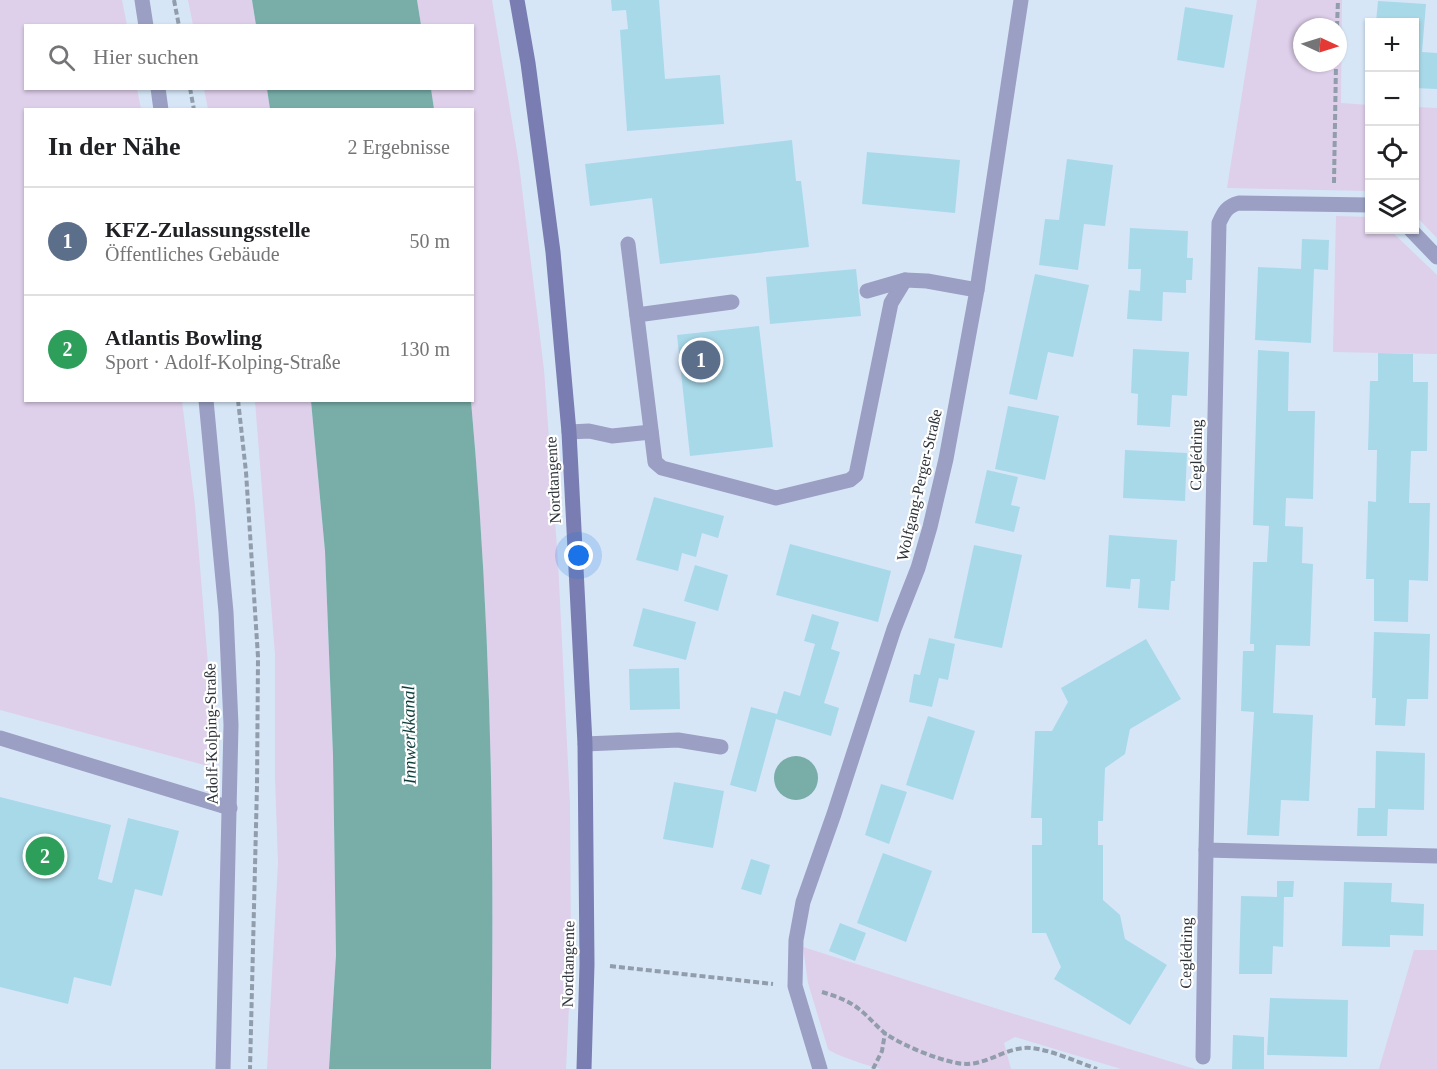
<!DOCTYPE html>
<html lang="de">
<meta charset="utf-8">
<style>
:root{--surface:#fff;--page:#f6f6f6;--text:#202124;--muted:#757577;--line:#e0e0e0;--accent:#605824}
body{margin:0;font-family:"Times New Roman",serif;background:var(--page);color:var(--text)}
.controls{position:absolute;right:18px;top:18px;display:grid;overflow:hidden;border-radius:0px;box-shadow:0 2px 4px #0004}
.controls button{width:54px;height:54px;display:grid;place-items:center;padding:0;border:0;border-bottom:2px solid var(--line);background:var(--surface);color:var(--text);font:30px sans-serif}
.compass{position:absolute;left:1293px;top:18px;width:54px;height:54px;border-radius:50%;background:var(--surface);box-shadow:0 2px 4px #0004;rotate:94deg}
.you{position:absolute;left:579px;top:556px;width:21px;height:21px;margin:-15px;border:4px solid #fff;border-radius:50%;background:#1a73e8;box-shadow:0 0 0 9px #1a73e833}
.badge{display:grid;place-items:center;width:39px;height:39px;border-radius:50%;background:var(--accent);color:#fff;font-size:20px;font-weight:700}
.pin{position:absolute;translate:-50% -50%;border:3px solid #fff;box-shadow:0 2px 6px #0006}
.list{margin:0;padding:0;list-style:none}
h2{display:flex;justify-content:space-between;align-items:center;height:78px;margin:0;padding:0 24px;font-size:26px}
h2 small{font-size:20px;font-weight:400;color:var(--muted)}
.list li{display:grid;grid-template-columns:39px 1fr auto;gap:18px;align-items:center;box-sizing:border-box;height:108px;padding:0 24px;border-top:2px solid var(--line)}
.list b{display:block;font-size:22px;white-space:nowrap}
.list p{margin:0;font-size:20px;white-space:nowrap;color:var(--muted)}
.list em{font-size:20px;font-style:normal;color:var(--muted)}
.icon{flex:none;width:33px;height:33px;fill:none;stroke:currentColor;stroke-width:2;stroke-linecap:round;stroke-linejoin:round}
.map{position:relative;flex:none;width:1437px;height:1069px;overflow:hidden}
.search{position:absolute;background:var(--surface);box-shadow:0 2px 4px #0004;left:24px;top:24px;width:450px;height:66px;display:flex;align-items:center;gap:15px;box-sizing:border-box;padding:0 21px;border-radius:0px;color:var(--muted);font-size:22px}
.panel{position:absolute;background:var(--surface);box-shadow:0 2px 4px #0004;left:24px;top:108px;width:450px;height:294px;border-radius:0px}
.map>svg:first-child{display:block}
.green{fill:#decfea;fill-rule:evenodd}
.water{fill:#78ada8}
.building{fill:#a8d9e9}
.lines{fill:none;stroke-linecap:round;stroke-linejoin:round}
.path{stroke:#919daa;stroke-width:4;stroke-dasharray:6 3;stroke-linecap:butt}
.service{stroke:#9b9fc3;stroke-width:15}
.minor{stroke:#9b9fc3;stroke-width:15}
.secondary{stroke:#797db1;stroke-width:15}
.labels{text-anchor:middle;dominant-baseline:central;stroke-width:4.5;stroke-linejoin:round;paint-order:stroke}
.street-label{font-size:16px;fill:#2c3238;stroke:#fff}
.water-label{font-size:18px;font-style:italic;fill:#0c3e3b;stroke:#fff}
</style>
<div class="map">
<svg width="1437" height="1069" viewBox="0 0 1437 1069">
<rect width="100%" height="100%" fill="#d6e6f7"/>
<!-- green -->
<g class="green">
<polygon points="0,0 122,0 127,25 26,26 26,88 137,89 141,109 26,110 26,400 182,401 195,506 209,676 208,766 0,710"/>
<polygon points="188,0 252,0 256,25 193,25"/>
<path d="M417,0H492L519,164L544,370L558,562L570,804L571,965L566,1069H491C495,846 491,623 471,401L472,400V110L434,109L431,89L472,88V26L421,25Z"/>
<path d="M1257,0H1342L1341,103L1369,105V191L1227,188ZM1302,27H1338V63H1302Z"/>
<polygon points="204,89 267,89 270,109 208,109"/>
<polygon points="1415,107 1437,108 1437,238 1415,215"/>
<polygon points="1336,216 1369,217 1370,230 1390,230 1437,275 1437,354 1333,352"/>
<polygon points="255,401 311,401 325,551 333,755 336,955 329,1069 267,1069 278,863 275,778 275,654"/>
<path d="M803,947L1001,1010L1195,1069H1121L1015,1037L1004,1043L1011,1069H882C872,1067 834,1055 828,1049L808,983Z"/>
<polygon points="1414,950 1437,950 1437,1069 1379,1069"/>
</g>
<!-- water -->
<g class="water">
<polygon points="252,0 417,0 421,25 256,25"/>
<polygon points="267,89 431,89 434,109 270,109"/>
<path d="M311,401H471C491,623 495,846 491,1069H329L336,955L333,755L325,551Z"/>
<circle cx="796" cy="778" r="22"/>
</g>
<!-- building -->
<g class="building">
<polygon points="611,0 659,0 665,79 720,75 724,124 627,131 620,30 628,29 626,10 612,11"/>
<polygon points="1378,1 1426,4 1422,52 1437,53 1437,89 1414,88 1414,22 1376,22"/>
<polygon points="1185,7 1233,15 1224,68 1177,60"/>
<polygon points="792,140 796,181 801,181 809,247 660,264 652,198 590,206 585,164"/>
<polygon points="867,152 960,160 955,213 862,204"/>
<polygon points="1067,159 1113,165 1105,226 1084,224 1078,270 1039,265 1045,219 1059,220"/>
<polygon points="1130,228 1188,231 1187,258 1193,258 1192,280 1186,280 1186,293 1163,292 1162,321 1127,319 1129,290 1140,291 1141,269 1128,269"/>
<polygon points="1302,239 1329,240 1328,270 1314,269 1311,343 1255,340 1258,267 1301,269"/>
<polygon points="856,269 861,316 770,324 766,277"/>
<polygon points="1035,274 1089,285 1073,357 1048,352 1037,400 1009,394"/>
<polygon points="759,326 773,447 690,456 677,335"/>
<polygon points="1133,349 1189,352 1187,396 1172,395 1170,427 1137,425 1138,394 1131,393"/>
<polygon points="1258,350 1289,352 1288,411 1315,411 1313,499 1286,498 1285,526 1303,527 1302,563 1313,564 1310,646 1276,645 1273,713 1313,715 1309,801 1281,800 1279,836 1247,835 1254,712 1241,711 1243,651 1254,651 1254,644 1250,644 1253,562 1267,562 1269,526 1253,525"/>
<polygon points="1378,353 1413,354 1413,382 1428,382 1427,451 1411,451 1409,503 1430,503 1428,581 1409,580 1408,622 1374,621 1374,579 1366,579 1368,501 1376,502 1377,450 1368,450 1370,381 1378,381"/>
<polygon points="1008,406 1059,416 1045,480 995,469"/>
<polygon points="1125,450 1187,453 1185,501 1123,498"/>
<polygon points="987,470 1018,477 1011,505 1020,507 1014,532 975,523"/>
<polygon points="654,497 724,516 718,538 702,533 696,557 682,553 678,571 636,560"/>
<polygon points="1109,535 1177,540 1175,581 1171,581 1169,610 1138,608 1140,579 1131,579 1130,589 1106,587"/>
<polygon points="790,544 891,571 878,622 776,595"/>
<polygon points="974,545 1022,555 1002,648 954,638"/>
<polygon points="695,565 728,575 718,611 684,601"/>
<polygon points="643,608 696,622 686,660 633,646"/>
<polygon points="812,614 839,622 831,649 840,652 824,703 839,708 831,736 776,719 756,792 730,785 751,707 777,714 784,691 800,696 815,644 804,641"/>
<polygon points="1374,632 1430,634 1428,699 1407,699 1405,726 1375,725 1376,698 1372,698"/>
<polygon points="929,638 955,644 948,680 939,678 932,707 909,702 914,674 920,675"/>
<polygon points="1146,639 1181,699 1130,729 1125,754 1105,768 1103,821 1098,821 1098,845 1103,845 1103,900 1120,915 1125,939 1167,965 1130,1025 1054,979 1061,967 1046,933 1032,933 1032,845 1042,845 1042,818 1031,818 1035,731 1052,731 1068,702 1061,688"/>
<polygon points="679,668 680,709 630,710 629,669"/>
<polygon points="928,716 975,731 953,800 906,785"/>
<polygon points="1376,751 1425,753 1424,810 1388,809 1387,836 1357,836 1358,808 1375,808"/>
<polygon points="674,782 724,791 713,848 663,839"/>
<polygon points="881,784 907,792 889,844 865,835"/>
<polygon points="0,797 111,825 98,879 112,883 128,818 179,831 162,896 135,889 111,986 74,977 68,1004 0,987"/>
<polygon points="883,853 932,871 906,942 857,923"/>
<polygon points="751,859 770,865 761,895 741,889"/>
<polygon points="1277,881 1294,881 1293,897 1284,897 1283,947 1273,946 1272,974 1239,974 1241,896 1277,897"/>
<polygon points="1344,882 1392,883 1391,902 1424,904 1423,936 1390,935 1390,947 1342,946"/>
<polygon points="840,923 866,933 855,961 829,951"/>
<polygon points="1270,998 1348,1000 1347,1057 1267,1055"/>
<polygon points="1233,1035 1264,1037 1264,1069 1232,1069"/>
</g>
<g class="lines">
<!-- path -->
<g class="path">
<polyline points="174,0 179,26"/>
<polyline points="1337,27 1338,0"/>
<polyline points="190,88 194,110"/>
<polyline points="1334,183 1336,63"/>
<polyline points="238,400 246,472 258,657 257,786 250,1069"/>
<polyline points="610,966 773,984"/>
<path d="M822,992C835,996 848,1000 859,1009C868,1016 876,1026 886,1034C904,1046 936,1059 957,1063C982,1068 999,1051 1023,1048C1043,1046 1077,1062 1097,1069"/>
<polyline points="873,1069 882,1051 885,1033"/>
</g>
<!-- service -->
<g class="service">
<polyline points="628,244 655,462 662,468 776,498 850,480 856,475 891,303 905,280"/>
<polyline points="867,291 905,280 927,281 977,290"/>
<polyline points="637,315 732,302"/>
<polyline points="569,432 589,431 612,436 651,432"/>
<polyline points="0,738 230,808"/>
<polyline points="585,744 678,740 721,747"/>
</g>
<!-- minor -->
<g class="minor">
<polyline points="142,0 146,26"/>
<polyline points="158,88 161,110"/>
<path d="M1370,205L1239,203C1227,206 1224,212 1219,223L1206,850L1437,856"/>
<polyline points="1411,230 1437,257"/>
<polyline points="206,400 226,612 231,725 223,1069"/>
<polyline points="1203,1057 1206,850"/>
<polyline points="820,1069 795,986 796,940 803,902 834,814 894,629 918,568 930,527 946,459 977,290 1021,0"/>
</g>
<!-- secondary -->
<polyline class="secondary" points="517,0 528,63 553,252 569,432 585,744 587,964 584,1069"/>
</g>
<g class="labels">
<!-- street labels -->
<g class="street-label">
<text transform="translate(1196 455) rotate(-89)">Ceglédring</text>
<text transform="translate(553 480) rotate(-93)">Nordtangente</text>
<text transform="translate(919 485) rotate(-77)">Wolfgang-Perger-Straße</text>
<text transform="translate(211 734) rotate(-91)">Adolf-Kolping-Straße</text>
<text transform="translate(1186 953) rotate(-89)">Ceglédring</text>
<text transform="translate(568 964) rotate(-89)">Nordtangente</text>
</g>
<!-- water labels -->
<g class="water-label">
<text transform="translate(409 735) rotate(-91)">Innwerkkanal</text>
</g>
</g>
</svg>
<div class="controls">
<button>+</button>
<button>−</button>
<button><svg class="icon" aria-label="locate" viewBox="0 0 24 24"><circle cx="12" cy="12" r="6"/><path d="M12 2v4M12 18v4M2 12h4M18 12h4"/></svg></button>
<button><svg class="icon" aria-label="layers" viewBox="0 0 24 24"><path d="M12 4l9 5-9 5-9-5zM3 14l9 5 9-5"/></svg></button>
</div>
<svg class="compass" viewBox="-18 -18 36 36"><path d="M0-13l5 13h-10z" fill="#e53935"/><path d="M0 13l5-13h-10z" fill="#757577"/></svg>
<div class="you"></div>
<div class="pin badge" style="left:701px;top:360px;background:#5c6f8a">1</div>
<div class="pin badge" style="left:45px;top:856px;background:#2e9e5b">2</div>
<div class="search"><svg class="icon" aria-label="search" viewBox="0 0 24 24"><circle cx="10" cy="10" r="6"/><path d="M15 15l6 6"/></svg>Hier suchen</div>
<section class="panel">
<h2>In der Nähe<small>2 Ergebnisse</small></h2>
<ul class="list">
<li><span class="badge" style="background:#5c6f8a">1</span><div><b>KFZ-Zulassungsstelle</b><p>Öffentliches Gebäude</p></div><em>50 m</em></li>
<li><span class="badge" style="background:#2e9e5b">2</span><div><b>Atlantis Bowling</b><p>Sport · Adolf-Kolping-Straße</p></div><em>130 m</em></li>
</ul>
</section>
</div>
